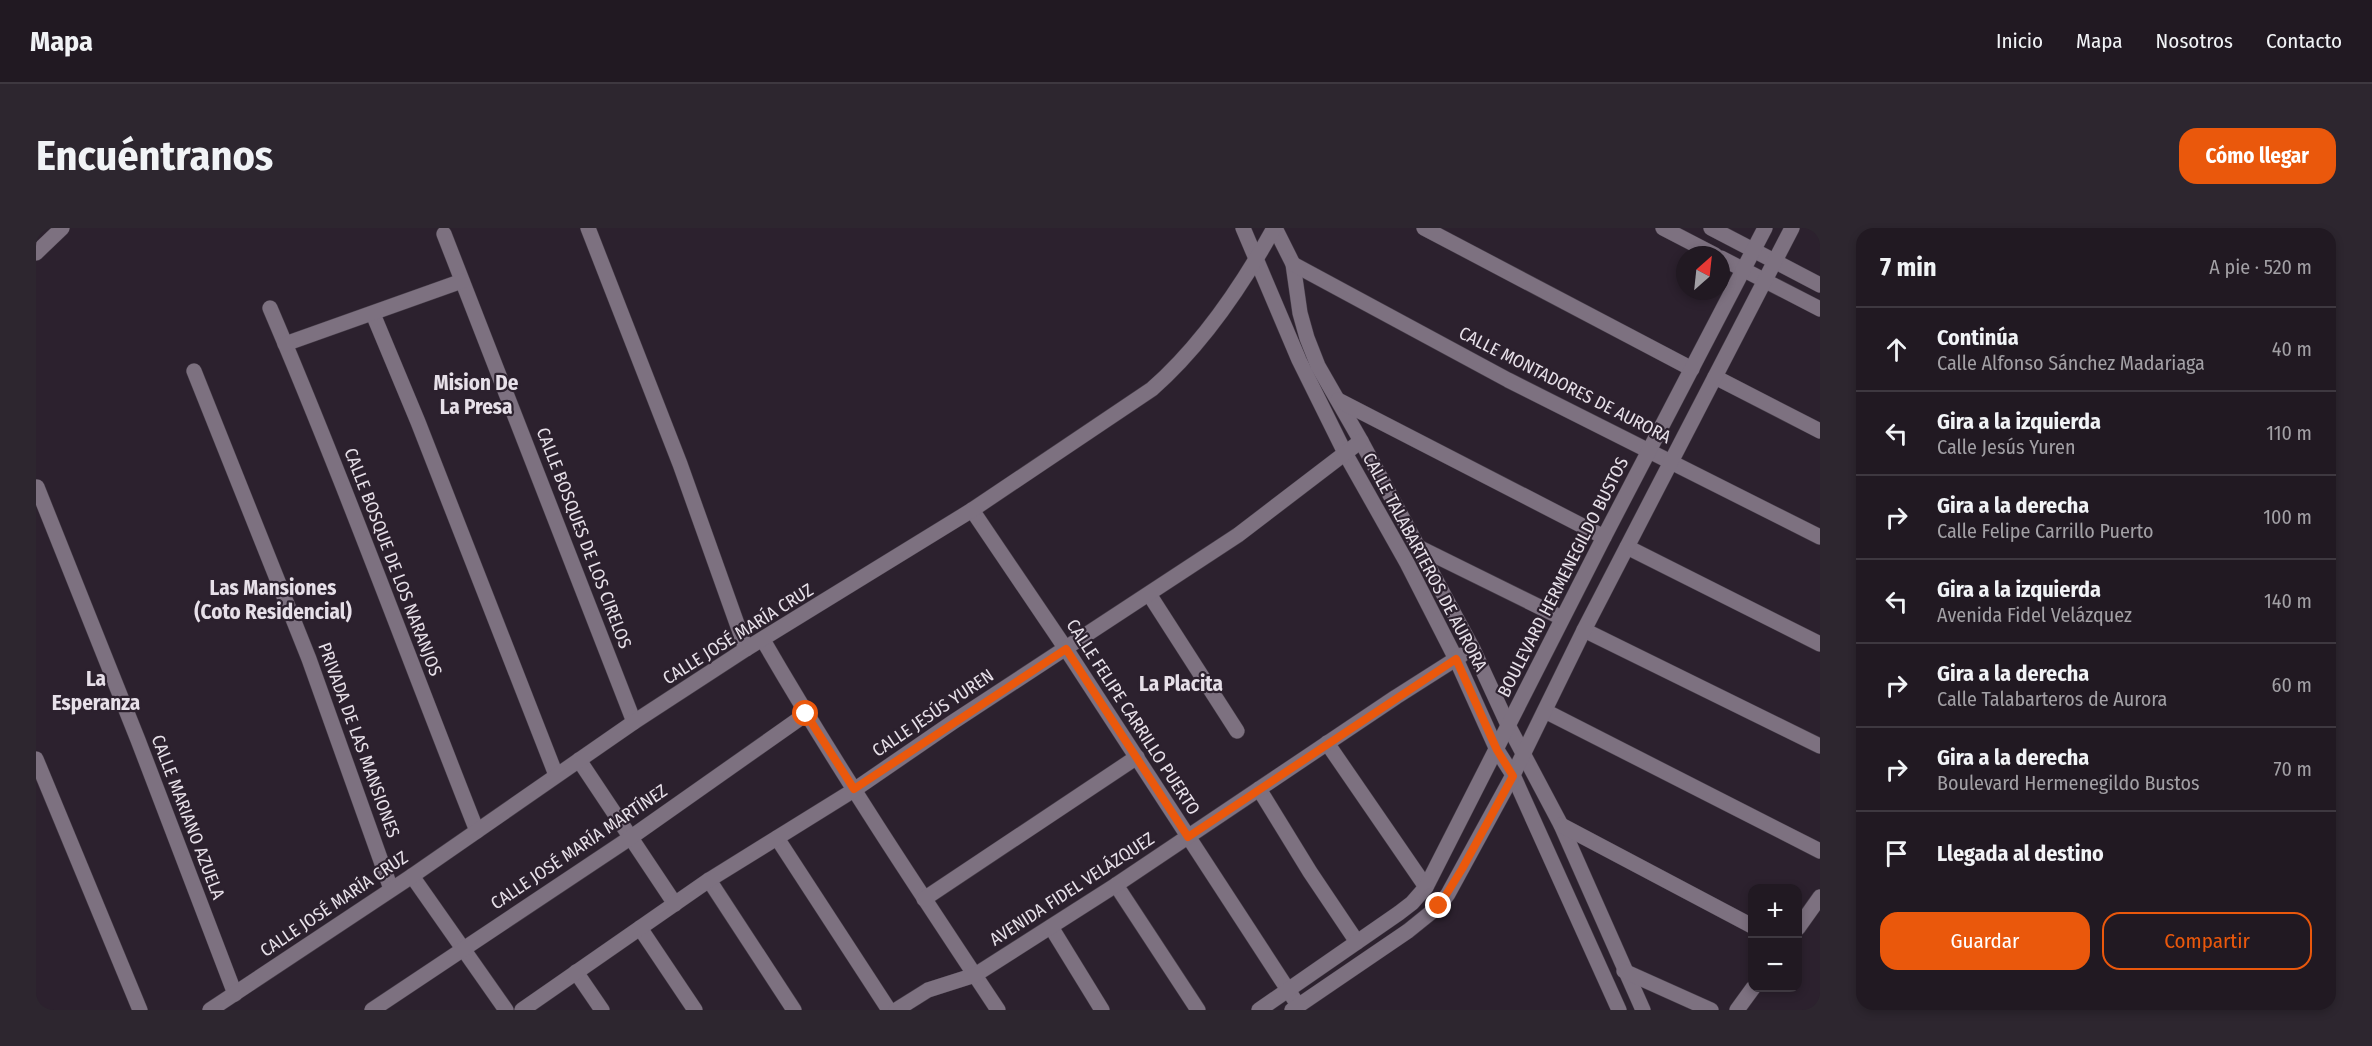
<!DOCTYPE html>
<html lang="es">
<meta charset="utf-8">
<style>
:root{--surface:#211922;--page:#2d262f;--text:#f1f3f6;--muted:#a2a0a5;--line:#3e3840;--accent:#ea580c}
body{margin:0;font-family:"Fira Sans Condensed",sans-serif;background:var(--page);color:var(--text)}
.controls{position:absolute;right:18px;bottom:18px;display:grid;overflow:hidden;border-radius:12px;box-shadow:0 3px 9px #0003}
.controls button{width:54px;height:54px;display:grid;place-items:center;padding:0;border:0;border-bottom:2px solid var(--line);background:var(--surface);color:var(--text);font:30px sans-serif}
.compass{position:absolute;left:1640px;top:18px;width:54px;height:54px;border-radius:50%;background:var(--surface);box-shadow:0 3px 9px #0003;rotate:27deg}
.stop{position:absolute;width:18px;height:18px;margin:-14px;border:4px solid #ea580c;border-radius:50%;background:#fff}
.stop.end{background:#ea580c;border-color:#fff;box-shadow:0 2px 6px #0008}
.list{margin:0;padding:0;list-style:none}
h2{display:flex;justify-content:space-between;align-items:center;height:78px;margin:0;padding:0 24px;font-size:26px}
h2 small{font-size:20px;font-weight:400;color:var(--muted)}
.list li{display:grid;grid-template-columns:39px 1fr auto;gap:18px;align-items:center;box-sizing:border-box;height:84px;padding:0 24px;border-top:2px solid var(--line)}
.list b{display:block;font-size:22px;white-space:nowrap}
.list p{margin:0;font-size:20px;white-space:nowrap;color:var(--muted)}
.list em{font-size:20px;font-style:normal;color:var(--muted)}
.actions{display:flex;gap:12px;padding:18px 24px}
.actions a{flex:1;padding:14px 0;border:2px solid var(--accent);border-radius:18px;text-align:center;font-size:21px;color:var(--accent)}
.actions .main{background:var(--accent);color:#fff}
.icon{flex:none;width:33px;height:33px;fill:none;stroke:currentColor;stroke-width:2;stroke-linecap:round;stroke-linejoin:round}
.map{position:relative;flex:none;width:1784px;height:782px;overflow:hidden;border-radius:18px}
header{display:flex;align-items:center;gap:36px;box-sizing:border-box;height:84px;padding:0 30px;background:var(--surface);border-bottom:2px solid var(--line)}
header strong{font-size:28px}
nav{display:flex;gap:33px;margin-inline-start:auto;font-size:21px}
.intro{display:flex;align-items:center;justify-content:space-between;box-sizing:border-box;height:144px;padding:0 36px}
h1{margin:0;font-size:42px}
.button{padding:15px 27px;border-radius:18px;background:var(--accent);color:#fff;font-size:21px;font-weight:700}
main{display:flex;gap:36px;padding:0 36px}
aside{flex:1;background:var(--surface);border-radius:18px;box-shadow:0 3px 9px #0003}
.map>svg:first-child{display:block}
.lines{fill:none;stroke-linecap:round;stroke-linejoin:round}
.minor-casing{stroke:#473e49;stroke-width:16}
.minor{stroke:#7d7180;stroke-width:15}
.route{stroke:#ea580c;stroke-width:8}
.labels{text-anchor:middle;dominant-baseline:central;stroke-width:4.5;stroke-linejoin:round;paint-order:stroke}
.street-label{font-size:18px;fill:#e7e0e9;stroke:#2c212e}
.quarter-label{font-size:21px;font-weight:bold;fill:#e7e0e9;stroke:#2c212e}
</style>
<header>
<strong>Mapa</strong>
<nav><a>Inicio</a><a>Mapa</a><a>Nosotros</a><a>Contacto</a></nav>
</header>
<div class="intro"><h1>Encuéntranos</h1><a class="button">Cómo llegar</a></div>
<main>
<div class="map">
<svg width="1784" height="782" viewBox="0 0 1784 782">
<rect width="100%" height="100%" fill="#2c212e"/>
<g class="lines">
<defs>
<g id="minor">
<polyline points="552,0 644,236 710,421"/>
<polyline points="1207,0 1263,132 1309,225 1371,335 1420,431 1461,522 1477,547 1583,782"/>
<polyline points="1239,0 1257,36 1264,85 1271,110 1282,138 1325,213 1437,421 1472,497 1525,597 1607,782"/>
<polyline points="1388,0 1656,141"/>
<polyline points="1627,0 1679,27"/>
<polyline points="1675,0 1784,57"/>
<polyline points="408,6 598,494"/>
<polyline points="0,25 26,0"/>
<polyline points="1685,30 1784,81"/>
<polyline points="1257,36 1472,152 1784,309"/>
<path d="M234,80C308,253 372,429 441,603"/>
<polyline points="337,86 382,194 520,547"/>
<polyline points="249,116 426,53"/>
<polyline points="158,143 273,431 355,661"/>
<polyline points="1679,149 1784,203"/>
<polyline points="1302,172 1568,309"/>
<polyline points="1,259 102,512 199,766"/>
<polyline points="936,282 1030,421 1258,771"/>
<polyline points="1382,319 1526,390"/>
<polyline points="1591,319 1784,416"/>
<polyline points="1113,366 1201,503"/>
<polyline points="1548,402 1784,518"/>
<path d="M727,412C800,538 881,660 962,782"/>
<polyline points="1509,483 1784,623"/>
<polyline points="1291,515 1390,659"/>
<polyline points="0,531 104,782"/>
<polyline points="543,532 639,676"/>
<polyline points="1223,561 1274,644 1321,714"/>
<polyline points="1525,597 1716,698"/>
<polyline points="741,610 853,782"/>
<polyline points="376,648 470,782"/>
<polyline points="673,652 758,782"/>
<polyline points="1080,657 1162,782"/>
<polyline points="888,671 1101,529"/>
<polyline points="1015,699 1066,782"/>
<polyline points="604,700 659,782"/>
<polyline points="1762,700 1784,669"/>
<polyline points="1588,743 1675,782"/>
<polyline points="540,744 566,782"/>
<path d="M174,782L376,648L598,494L710,421L936,282L1116,161C1166,117 1206,58 1238,0"/>
<polyline points="336,782 594,610 770,486"/>
<polyline points="486,782 673,652 818,562 917,494 1202,307 1325,213"/>
<polyline points="860,782 892,762 939,747 1080,657 1360,469 1426,427"/>
<polyline points="1223,782 1363,685 1376,675 1390,659 1568,309 1729,0"/>
<polyline points="1256,782 1372,703 1403,678 1412,666 1477,547 1548,402 1756,0"/>
<polyline points="1701,782 1717,760"/>
</g>
</defs>
<!-- minor casing -->
<use href="#minor" class="minor-casing"/>
<!-- minor -->
<use href="#minor" class="minor"/>
</g>
<g class="lines">
<!-- route -->
<polyline class="route" points="770,486 818,561 1030,421 1152,609 1420,431 1461,522 1477,548 1426,641 1403,678"/>
</g>
<g class="labels">
<!-- street labels -->
<g class="street-label">
<text transform="translate(1529 157) rotate(27)">CALLE MONTADORES DE AURORA</text>
<text transform="translate(548 310) rotate(69)">CALLE BOSQUES DE LOS CIRELOS</text>
<text transform="translate(357 334) rotate(69)">CALLE BOSQUE DE LOS NARANJOS</text>
<text transform="translate(1389 334) rotate(62)">CALLE TALABARTEROS DE AURORA</text>
<text transform="translate(1527 349) rotate(-63)">BOULEVARD HERMENEGILDO BUSTOS</text>
<text transform="translate(702 406) rotate(-32)">CALLE JOSÉ MARÍA CRUZ</text>
<text transform="translate(897 485) rotate(-34)">CALLE JESÚS YUREN</text>
<text transform="translate(1097 489) rotate(57)">CALLE FELIPE CARRILLO PUERTO</text>
<text transform="translate(323 512) rotate(70)">PRIVADA DE LAS MANSIONES</text>
<text transform="translate(152 589) rotate(69)">CALLE MARIANO AZUELA</text>
<text transform="translate(543 619) rotate(-34)">CALLE JOSÉ MARÍA MARTÍNEZ</text>
<text transform="translate(1036 661) rotate(-33)">AVENIDA FIDEL VELÁZQUEZ</text>
<text transform="translate(298 676) rotate(-34)">CALLE JOSÉ MARÍA CRUZ</text>
</g>
<!-- quarter labels -->
<g class="quarter-label">
<text x="440" y="155">Mision De<tspan x="440" dy="24">La Presa</tspan></text>
<text x="237" y="360">Las Mansiones<tspan x="237" dy="24">(Coto Residencial)</tspan></text>
<text x="60" y="451">La<tspan x="60" dy="24">Esperanza</tspan></text>
<text x="1145" y="456">La Placita</text>
</g>
</g>
</svg>
<div class="controls">
<button>+</button>
<button>−</button>
</div>
<svg class="compass" viewBox="-18 -18 36 36"><path d="M0-13l5 13h-10z" fill="#e53935"/><path d="M0 13l5-13h-10z" fill="#a2a0a5"/></svg>
<div class="stop" style="left:770px;top:486px"></div>
<div class="stop end" style="left:1403px;top:678px"></div>
</div>
<aside>
<h2>7 min<small>A pie · 520 m</small></h2>
<ul class="list">
<li><svg class="icon" aria-label="ahead" viewBox="0 0 24 24"><path d="M12 20V5M6 11l6-6 6 6"/></svg><div><b>Continúa</b><p>Calle Alfonso Sánchez Madariaga</p></div><em>40 m</em></li>
<li><svg class="icon" aria-label="left" viewBox="0 0 24 24"><path d="M17 20v-9H6M10 6l-5 5 5 5"/></svg><div><b>Gira a la izquierda</b><p>Calle Jesús Yuren</p></div><em>110 m</em></li>
<li><svg class="icon" aria-label="right" viewBox="0 0 24 24"><path d="M7 20v-9h11M14 6l5 5-5 5"/></svg><div><b>Gira a la derecha</b><p>Calle Felipe Carrillo Puerto</p></div><em>100 m</em></li>
<li><svg class="icon" aria-label="left" viewBox="0 0 24 24"><path d="M17 20v-9H6M10 6l-5 5 5 5"/></svg><div><b>Gira a la izquierda</b><p>Avenida Fidel Velázquez</p></div><em>140 m</em></li>
<li><svg class="icon" aria-label="right" viewBox="0 0 24 24"><path d="M7 20v-9h11M14 6l5 5-5 5"/></svg><div><b>Gira a la derecha</b><p>Calle Talabarteros de Aurora</p></div><em>60 m</em></li>
<li><svg class="icon" aria-label="right" viewBox="0 0 24 24"><path d="M7 20v-9h11M14 6l5 5-5 5"/></svg><div><b>Gira a la derecha</b><p>Boulevard Hermenegildo Bustos</p></div><em>70 m</em></li>
<li><svg class="icon" aria-label="arrive" viewBox="0 0 24 24"><path d="M6 21V4h12l-3 4 3 4H6"/></svg><div><b>Llegada al destino</b></div></li>
</ul>
<div class="actions"><a class="main">Guardar</a><a>Compartir</a></div>
</aside>
</main>
